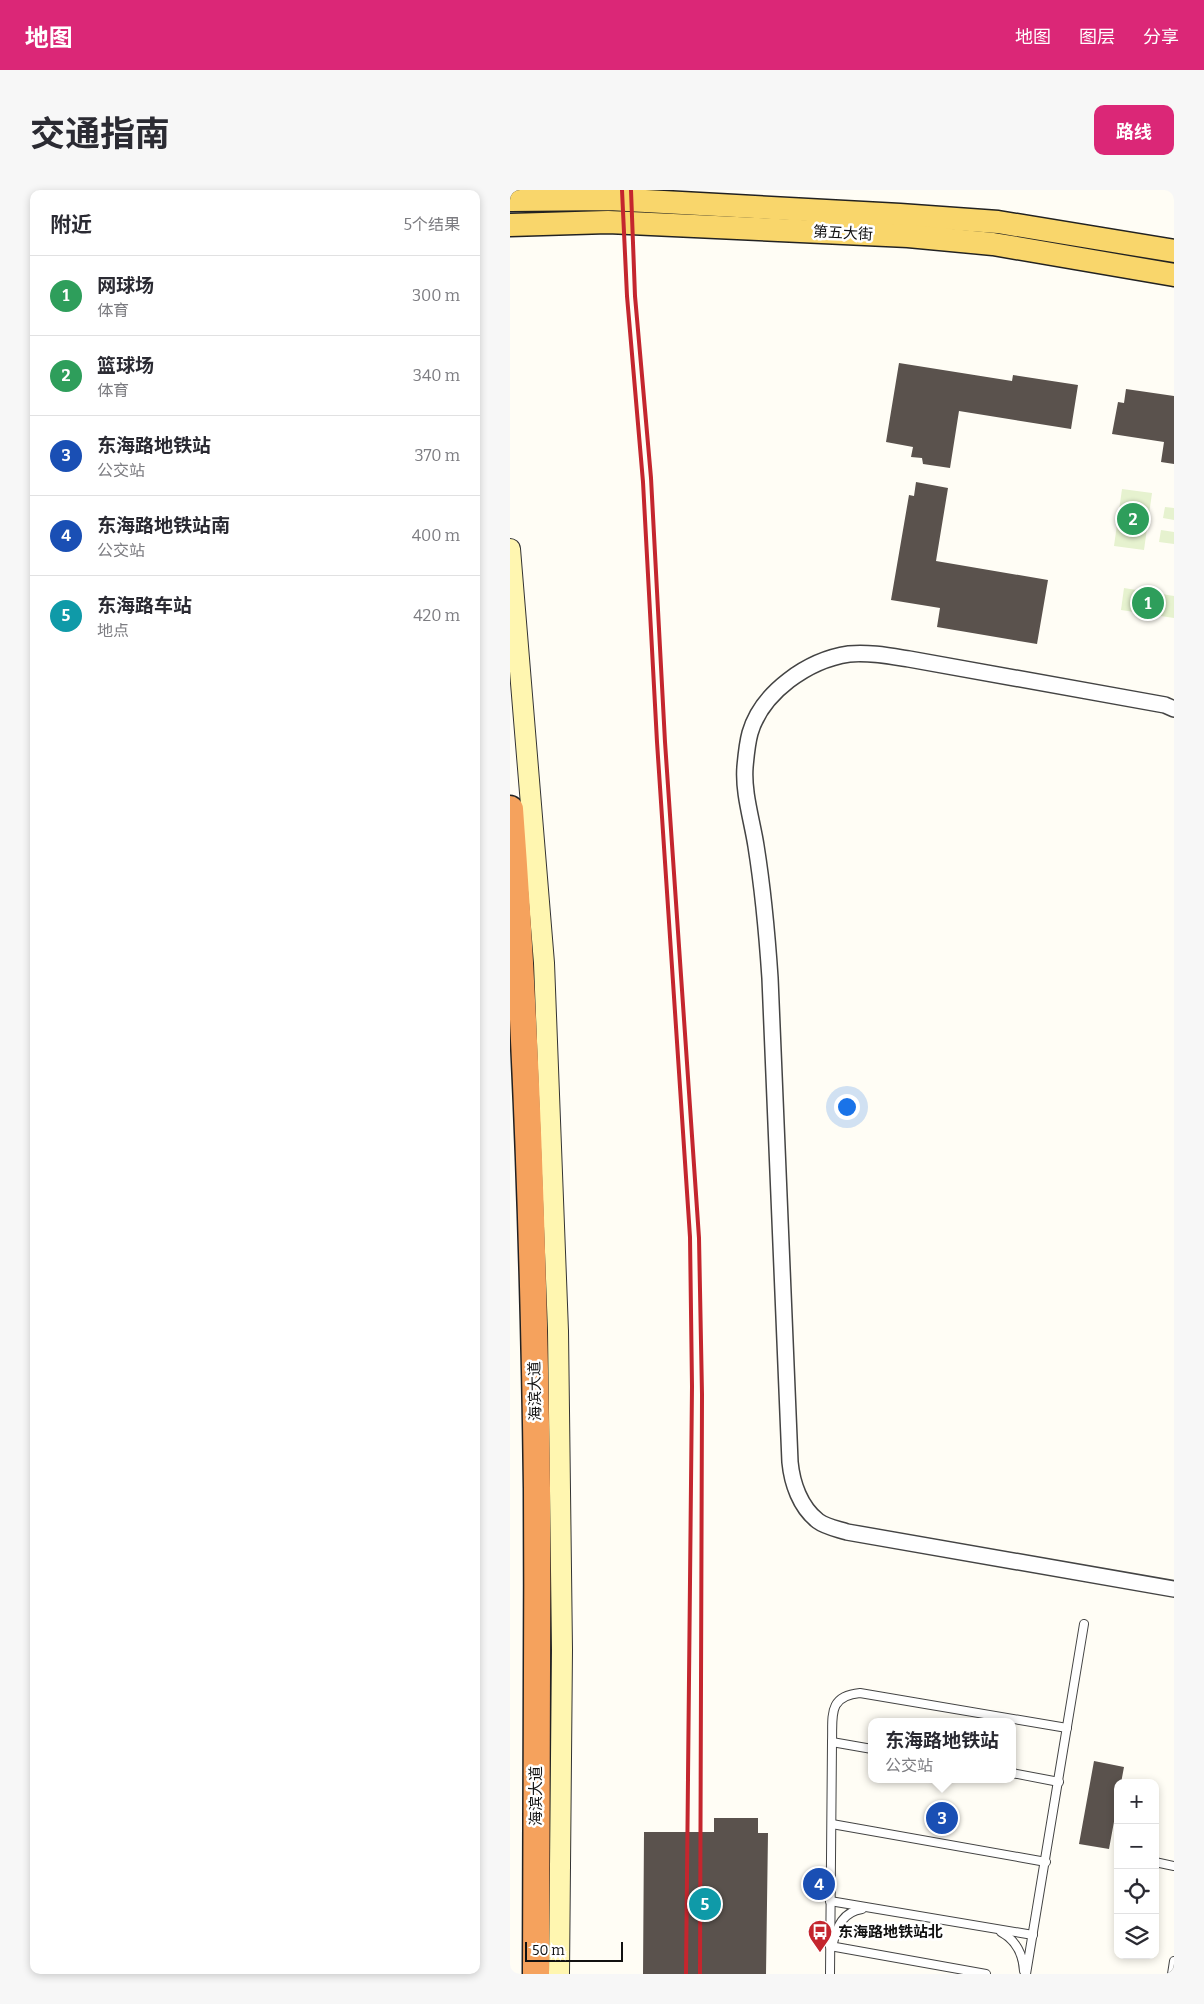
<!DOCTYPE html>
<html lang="zh">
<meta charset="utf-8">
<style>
:root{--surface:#fff;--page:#f7f7f7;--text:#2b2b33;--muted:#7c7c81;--line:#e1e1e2;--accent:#db2777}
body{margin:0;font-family:Bitter,"Noto Sans SC",serif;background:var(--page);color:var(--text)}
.controls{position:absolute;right:15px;bottom:15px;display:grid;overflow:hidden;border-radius:10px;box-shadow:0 2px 8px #0003}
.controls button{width:45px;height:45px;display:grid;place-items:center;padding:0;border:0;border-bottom:1px solid var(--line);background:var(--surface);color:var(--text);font:25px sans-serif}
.scale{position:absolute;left:15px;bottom:12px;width:98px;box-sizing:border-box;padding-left:5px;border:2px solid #111;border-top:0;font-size:14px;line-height:18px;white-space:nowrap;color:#111;-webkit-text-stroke:4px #fff;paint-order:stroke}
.you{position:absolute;left:336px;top:916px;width:18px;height:18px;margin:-12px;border:4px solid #fff;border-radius:50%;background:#1a73e8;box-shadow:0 0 0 8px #1a73e833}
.badge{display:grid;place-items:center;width:32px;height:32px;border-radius:50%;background:var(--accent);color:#fff;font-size:16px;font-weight:700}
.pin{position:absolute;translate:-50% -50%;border:2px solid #fff;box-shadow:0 1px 5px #0006}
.popup{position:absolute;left:358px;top:1528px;width:148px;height:65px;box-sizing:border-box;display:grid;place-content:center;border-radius:10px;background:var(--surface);filter:drop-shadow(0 1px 4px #0005);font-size:16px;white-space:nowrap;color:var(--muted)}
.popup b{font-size:19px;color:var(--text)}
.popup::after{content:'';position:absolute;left:50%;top:100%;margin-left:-10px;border:10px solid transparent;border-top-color:var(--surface)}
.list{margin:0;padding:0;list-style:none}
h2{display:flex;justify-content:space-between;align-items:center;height:65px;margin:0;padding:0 20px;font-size:21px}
h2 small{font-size:16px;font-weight:400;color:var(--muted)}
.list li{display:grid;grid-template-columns:32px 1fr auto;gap:15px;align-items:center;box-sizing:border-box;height:80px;padding:0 20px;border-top:1px solid var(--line)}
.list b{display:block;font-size:19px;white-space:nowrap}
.list p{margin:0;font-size:16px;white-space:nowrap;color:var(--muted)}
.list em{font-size:16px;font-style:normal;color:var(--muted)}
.icon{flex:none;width:28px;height:28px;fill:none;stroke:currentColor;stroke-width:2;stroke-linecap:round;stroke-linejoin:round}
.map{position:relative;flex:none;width:664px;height:1784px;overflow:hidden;border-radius:10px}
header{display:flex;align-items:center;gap:30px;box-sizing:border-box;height:70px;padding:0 25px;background:var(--accent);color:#fff}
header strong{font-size:24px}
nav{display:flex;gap:28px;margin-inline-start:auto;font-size:18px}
.intro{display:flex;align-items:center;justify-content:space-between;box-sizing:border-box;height:120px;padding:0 30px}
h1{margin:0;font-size:35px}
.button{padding:12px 22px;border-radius:10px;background:var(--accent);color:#fff;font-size:18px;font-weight:700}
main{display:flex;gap:30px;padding:0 30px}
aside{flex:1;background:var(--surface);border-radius:10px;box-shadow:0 2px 8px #0003}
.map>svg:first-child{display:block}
.pitch{fill:#e6f2cf}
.building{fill:#5a524d}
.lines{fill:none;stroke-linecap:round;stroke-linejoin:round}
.lane-casing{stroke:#444;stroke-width:10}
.street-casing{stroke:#444;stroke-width:18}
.secondary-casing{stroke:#333;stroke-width:22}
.primary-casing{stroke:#222;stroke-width:25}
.highway-casing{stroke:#222;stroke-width:29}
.lane{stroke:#fff;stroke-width:8}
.street{stroke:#fff;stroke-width:15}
.secondary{stroke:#fff6b0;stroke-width:20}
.primary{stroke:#f9d66b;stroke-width:22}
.highway{stroke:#f5a25d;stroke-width:26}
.rail{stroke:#c4262e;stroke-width:4}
.labels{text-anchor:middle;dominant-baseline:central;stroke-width:5;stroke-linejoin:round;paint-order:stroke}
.street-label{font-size:15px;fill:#111;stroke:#fff}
.poi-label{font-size:15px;font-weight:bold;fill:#111;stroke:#fff;text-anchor:start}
</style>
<header>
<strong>地图</strong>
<nav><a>地图</a><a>图层</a><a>分享</a></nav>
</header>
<div class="intro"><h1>交通指南</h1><a class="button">路线</a></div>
<main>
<aside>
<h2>附近<small>5个结果</small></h2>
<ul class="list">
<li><span class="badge" style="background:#2e9e5b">1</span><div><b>网球场</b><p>体育</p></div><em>300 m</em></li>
<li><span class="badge" style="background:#2e9e5b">2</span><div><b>篮球场</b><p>体育</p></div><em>340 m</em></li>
<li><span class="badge" style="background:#1a4fb4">3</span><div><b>东海路地铁站</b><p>公交站</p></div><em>370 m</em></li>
<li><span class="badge" style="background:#1a4fb4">4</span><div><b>东海路地铁站南</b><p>公交站</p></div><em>400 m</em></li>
<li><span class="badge" style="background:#0f9aa8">5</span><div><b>东海路车站</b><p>地点</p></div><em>420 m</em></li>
</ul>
</aside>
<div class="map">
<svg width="664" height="1784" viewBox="0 0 664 1784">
<rect width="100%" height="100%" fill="#fffdf5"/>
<!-- pitch -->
<g class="pitch">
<polygon points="612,299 642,303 634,360 604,356"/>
<polygon points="655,317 664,318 664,330 653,328"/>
<polygon points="651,340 664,342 664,354 649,352"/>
<polygon points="614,398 664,406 664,428 611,420"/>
</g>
<!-- building -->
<g class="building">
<polygon points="389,173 502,191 503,185 568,195 561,239 449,221 440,278 413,274 412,268 401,267 403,257 376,252"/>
<polygon points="616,199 664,206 664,274 651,272 654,252 602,244 608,212 614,213"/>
<polygon points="406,292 438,298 426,371 538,390 527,454 427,437 430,418 381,410 399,305 404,306"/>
<polygon points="584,1571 614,1577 611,1593 608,1593 608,1610 599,1659 569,1654"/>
<polygon points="204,1628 248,1628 248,1643 258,1643 256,1784 133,1784 134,1642 204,1642"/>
</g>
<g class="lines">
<defs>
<g id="lane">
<polyline points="322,1552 362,1559"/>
<polyline points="502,1583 549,1592"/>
<polyline points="322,1634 536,1672"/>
<polyline points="645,1672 664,1676"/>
<polyline points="320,1711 523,1745"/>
<path d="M491,1742C506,1750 513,1765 514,1781"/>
<path d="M323,1753C327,1736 333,1722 352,1719"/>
<polyline points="320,1756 476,1784"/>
<path d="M320,1784L322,1552C323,1527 317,1506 350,1503L557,1538"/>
<polyline points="516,1784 574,1434"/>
<polyline points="662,1784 664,1771"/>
</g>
<path id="street" d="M664,519L655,515L399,469C380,466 359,462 339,464C298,470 252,502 240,543C237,554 236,566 235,577C233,603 242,630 246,656C253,700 257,743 260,788L280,1272C282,1293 290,1317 308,1331C316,1337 328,1339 337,1342L664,1399"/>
<polyline id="secondary" points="0,359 34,773 48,1141 52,1460 49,1784"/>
<g id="primary">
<polyline points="0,10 99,9 390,25 488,32 664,61"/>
<polyline points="0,35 98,32 398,46 483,54 664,85"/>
</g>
<path id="highway" d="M0,619C17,845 24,1071 27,1298C28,1460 26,1622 26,1784"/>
</defs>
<!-- lane casing -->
<use href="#lane" class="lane-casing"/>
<!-- street casing -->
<use href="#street" class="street-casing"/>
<!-- secondary casing -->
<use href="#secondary" class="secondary-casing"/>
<!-- primary casing -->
<use href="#primary" class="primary-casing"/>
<!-- highway casing -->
<use href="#highway" class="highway-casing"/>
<!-- lane -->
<use href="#lane" class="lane"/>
<!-- street -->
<use href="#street" class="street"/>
<!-- secondary -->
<use href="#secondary" class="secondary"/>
<!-- primary -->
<use href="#primary" class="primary"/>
<!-- highway -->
<use href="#highway" class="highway"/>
<!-- rail -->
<g class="rail">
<polyline points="112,0 117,106 133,292 147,552 180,1047 182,1196 176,1784"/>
<polyline points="121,0 125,106 141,288 155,552 189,1048 192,1204 190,1784"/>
</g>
</g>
<!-- icons -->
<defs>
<symbol id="bus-pin" viewBox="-11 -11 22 30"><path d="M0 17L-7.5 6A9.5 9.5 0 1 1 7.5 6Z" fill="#c4262e" stroke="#fff"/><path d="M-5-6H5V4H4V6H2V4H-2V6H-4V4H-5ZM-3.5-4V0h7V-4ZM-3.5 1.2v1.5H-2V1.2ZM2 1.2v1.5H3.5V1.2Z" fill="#fff"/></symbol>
</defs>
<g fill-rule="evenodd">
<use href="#bus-pin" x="296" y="1728" width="28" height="38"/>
</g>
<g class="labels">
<!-- street labels -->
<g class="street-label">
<text transform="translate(333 43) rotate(3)">第五大街</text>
<text transform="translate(25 1201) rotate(-91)">海滨大道</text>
<text transform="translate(26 1606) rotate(-90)">海滨大道</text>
</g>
<!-- poi labels -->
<g class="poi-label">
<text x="328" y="1742">东海路地铁站北</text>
</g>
</g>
</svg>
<div class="controls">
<button>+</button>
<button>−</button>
<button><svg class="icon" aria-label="locate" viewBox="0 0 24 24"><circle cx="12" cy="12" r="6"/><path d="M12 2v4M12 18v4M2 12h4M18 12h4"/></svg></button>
<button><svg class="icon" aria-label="layers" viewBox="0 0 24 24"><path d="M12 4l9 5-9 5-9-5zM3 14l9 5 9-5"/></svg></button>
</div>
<div class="scale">50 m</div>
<div class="you"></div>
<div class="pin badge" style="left:638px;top:413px;background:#2e9e5b">1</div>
<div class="pin badge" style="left:623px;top:329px;background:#2e9e5b">2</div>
<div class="pin badge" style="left:432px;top:1628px;background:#1a4fb4">3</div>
<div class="popup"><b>东海路地铁站</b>公交站</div>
<div class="pin badge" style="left:309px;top:1694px;background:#1a4fb4">4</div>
<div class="pin badge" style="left:195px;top:1714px;background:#0f9aa8">5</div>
</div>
</main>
